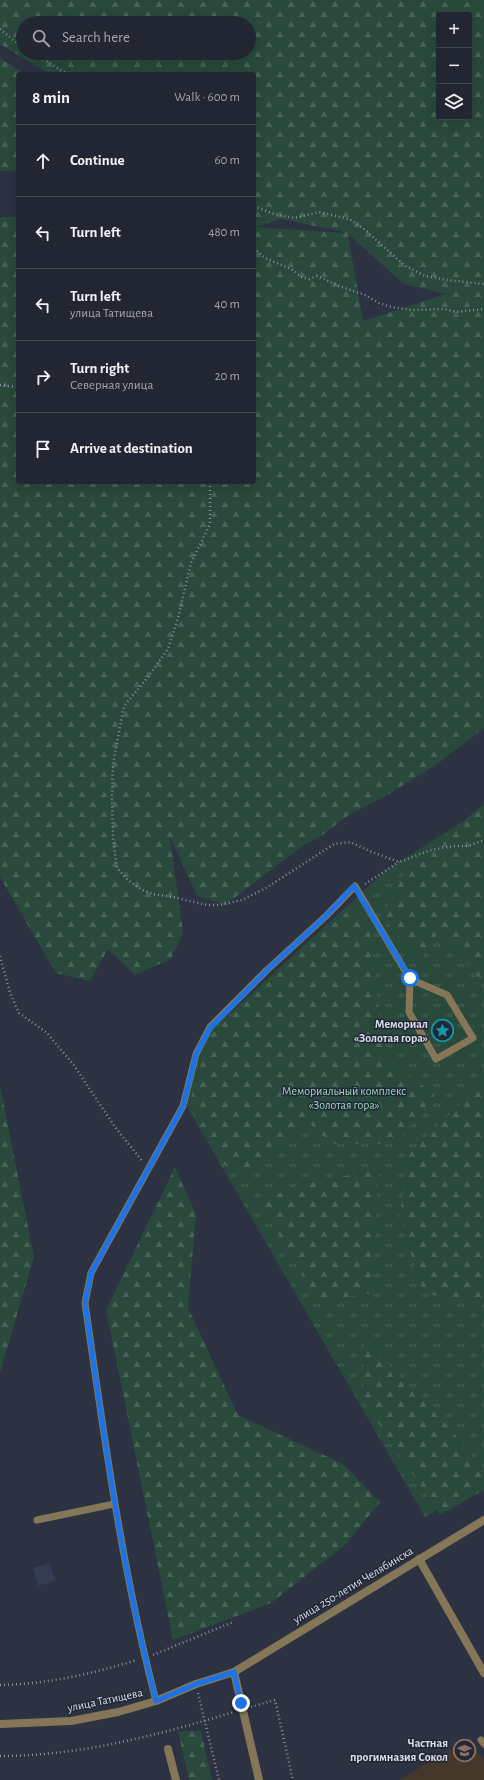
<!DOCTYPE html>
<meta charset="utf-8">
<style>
:root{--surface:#212632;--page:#2d323e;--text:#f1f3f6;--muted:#a2a5ac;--line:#3e434d}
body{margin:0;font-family:"Alegreya Sans",sans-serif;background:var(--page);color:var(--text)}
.controls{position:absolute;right:12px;top:12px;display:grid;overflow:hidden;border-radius:4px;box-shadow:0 4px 16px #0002}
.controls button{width:36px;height:36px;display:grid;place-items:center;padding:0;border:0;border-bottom:1px solid var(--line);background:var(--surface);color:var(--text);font:20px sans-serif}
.stop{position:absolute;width:12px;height:12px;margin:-9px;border:3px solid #1a73e8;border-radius:50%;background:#fff}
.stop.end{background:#1a73e8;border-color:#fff;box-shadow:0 1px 4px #0008}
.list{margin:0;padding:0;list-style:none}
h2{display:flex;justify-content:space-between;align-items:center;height:52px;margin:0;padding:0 16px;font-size:17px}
h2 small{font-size:13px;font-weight:400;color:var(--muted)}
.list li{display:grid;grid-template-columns:26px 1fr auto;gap:12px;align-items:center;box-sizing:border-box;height:72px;padding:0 16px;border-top:1px solid var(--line)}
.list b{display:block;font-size:15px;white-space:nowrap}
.list p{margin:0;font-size:13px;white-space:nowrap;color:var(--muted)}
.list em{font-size:13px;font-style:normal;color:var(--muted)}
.icon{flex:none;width:22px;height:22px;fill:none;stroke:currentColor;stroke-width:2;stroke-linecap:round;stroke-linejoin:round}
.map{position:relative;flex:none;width:484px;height:1780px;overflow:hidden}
.search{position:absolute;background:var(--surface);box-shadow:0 4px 16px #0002;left:16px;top:16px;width:240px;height:44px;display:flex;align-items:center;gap:10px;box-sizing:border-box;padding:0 14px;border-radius:22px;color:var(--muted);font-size:15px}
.panel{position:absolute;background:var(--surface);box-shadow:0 4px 16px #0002;left:16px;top:72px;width:240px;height:412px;border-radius:4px}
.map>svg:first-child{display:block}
.built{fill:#343c52}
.education{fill:#46372b}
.grass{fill:url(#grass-tufts)}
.forest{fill:url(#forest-firs);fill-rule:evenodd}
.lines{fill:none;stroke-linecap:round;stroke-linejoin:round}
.path{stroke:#888d9a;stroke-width:2.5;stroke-dasharray:1 3;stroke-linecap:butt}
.service{stroke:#857657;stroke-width:7}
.minor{stroke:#857657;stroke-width:8}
.tertiary{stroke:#857657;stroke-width:8}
.route{stroke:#1a73e8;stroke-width:5}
.labels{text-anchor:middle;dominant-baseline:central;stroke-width:3;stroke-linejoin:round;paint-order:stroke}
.poi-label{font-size:12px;font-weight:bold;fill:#dadde8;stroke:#232837;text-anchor:end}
.park-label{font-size:12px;fill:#98d8ba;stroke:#232837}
.street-label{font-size:12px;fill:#dadde8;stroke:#232837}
</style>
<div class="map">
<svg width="484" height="1780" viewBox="0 0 484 1780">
<defs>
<pattern id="grass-tufts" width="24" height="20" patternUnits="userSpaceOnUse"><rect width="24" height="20" fill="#28493b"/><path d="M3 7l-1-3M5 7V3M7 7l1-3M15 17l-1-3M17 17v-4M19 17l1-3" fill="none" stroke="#476357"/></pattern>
<pattern id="forest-firs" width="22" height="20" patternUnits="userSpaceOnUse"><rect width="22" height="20" fill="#28493b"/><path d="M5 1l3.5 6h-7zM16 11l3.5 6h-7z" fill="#476357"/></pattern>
</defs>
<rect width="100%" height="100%" fill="#2c3242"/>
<!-- built -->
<polygon class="built" points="50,1563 55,1581 38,1586 33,1568"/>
<!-- education -->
<polygon class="education" points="470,1738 484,1761 484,1780 399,1780"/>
<!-- grass -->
<polygon class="grass" points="484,808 484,1482 425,1517 186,1105 198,1057 213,1029 385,871"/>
<!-- forest -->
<g class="forest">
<path d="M0,0H484V728L436,765L387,795L349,815L321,836L304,845L225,905L197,896L170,837L183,933L171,959L135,975L108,949L90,981L56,973L0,877V217H18V482H254V74H49L0,44ZM439,15H469V117H439ZM23,23H249V53H23ZM281,219L344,232V233L255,227ZM348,234L404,284L446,294L363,321Z"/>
<polygon points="0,58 25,74 18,74 18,170 0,171"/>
<polygon points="484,804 484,985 441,928 420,961 382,916 408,867"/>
<polygon points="349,910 369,923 384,1056 435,1095 396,1144 332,1144 308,1122 251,1178 222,1164 189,1107 200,1059 214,1031"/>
<polygon points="484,1077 484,1305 423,1293 400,1216 407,1155 481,1084"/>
<polygon points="0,1085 34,1257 0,1373"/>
<polygon points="175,1167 196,1214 188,1308 238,1415 343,1464 380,1502 345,1545 271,1603 173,1640 106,1310"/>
<polygon points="378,1169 373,1293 318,1301 261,1203 290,1187"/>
<path d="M364,1340C392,1367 420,1395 446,1424C459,1438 469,1456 484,1468V1490L440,1515L363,1400Z"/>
<polygon points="178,1731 201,1731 212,1780 189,1780"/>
</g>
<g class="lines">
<!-- path -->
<g class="path">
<polyline points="0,29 12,39 23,47"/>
<polyline points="33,53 67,74"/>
<polyline points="254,206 274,214 295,218 319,212 349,219 363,228 404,265 425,276 447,280 484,284"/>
<polyline points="254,248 265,258 293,270 301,277 309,279 317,276 339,286 365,295 379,303 391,307 413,310 444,309 456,312 484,309"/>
<polyline points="0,385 18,387"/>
<polyline points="210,482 210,524 191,563 178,618 168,649 148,677 125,705 123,711 113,764 112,795 113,838 117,868 128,880 142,890 153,894 173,897 207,905 220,905 242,900 266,888 334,844 350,842 372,852 399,862 431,850 454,846 468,846 484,840"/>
<polyline points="365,884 399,862"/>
<polyline points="0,956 10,993 19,1013 47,1033 73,1064 115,1127 143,1162"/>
<polyline points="153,1655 233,1622"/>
<path d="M0,1685C48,1684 91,1674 137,1660"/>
<polyline points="198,1693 219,1780"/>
<polyline points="251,1707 275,1700 293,1780"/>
<path d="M0,1756C80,1756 158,1735 234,1712"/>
</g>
<!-- service -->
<g class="service">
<polygon points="410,979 447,995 473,1038 436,1059 409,1012"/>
<polyline points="37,1520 114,1504"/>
<path d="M156,1701C122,1570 104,1436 85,1303L91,1273L183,1106L196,1054L210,1027L267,970L326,916L355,886L410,979"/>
<polyline points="481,1740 484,1744"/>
</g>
<!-- minor -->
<g class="minor">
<polyline points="419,1559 484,1673"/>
<polyline points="168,1749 176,1780"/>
</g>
<!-- tertiary -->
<g class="tertiary">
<polyline points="234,1672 259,1780"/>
<polyline points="0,1724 71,1721 118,1712 156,1701 196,1684 234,1672 484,1520"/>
</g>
</g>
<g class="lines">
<!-- route -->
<path class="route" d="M241,1703L234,1672L196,1684L156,1701C122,1570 104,1437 85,1303L91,1273L183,1106L196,1054L210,1028L267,970L326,916L354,886L410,978"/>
</g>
<!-- icons -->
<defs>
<symbol id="sight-ring" viewBox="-11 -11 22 22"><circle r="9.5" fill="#232837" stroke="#0f9aa8" stroke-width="1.5"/><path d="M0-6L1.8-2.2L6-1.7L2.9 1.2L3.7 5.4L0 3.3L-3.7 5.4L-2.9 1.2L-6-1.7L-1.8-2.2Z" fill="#0f9aa8"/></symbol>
<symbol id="school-ring" viewBox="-11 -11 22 22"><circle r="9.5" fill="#232837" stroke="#8d6e63" stroke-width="1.5"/><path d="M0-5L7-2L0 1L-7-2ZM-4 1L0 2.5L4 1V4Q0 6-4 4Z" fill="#8d6e63"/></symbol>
</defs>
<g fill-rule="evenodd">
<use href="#sight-ring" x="430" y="1018" width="25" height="25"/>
<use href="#school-ring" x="452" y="1738" width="25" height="25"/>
</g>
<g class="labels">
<!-- poi labels -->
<g class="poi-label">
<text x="428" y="1024">Мемориал<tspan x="428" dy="14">«Золотая гора»</tspan></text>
<text x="448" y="1743">Частная<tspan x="448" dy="14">прогимназия Сокол</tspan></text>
</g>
<!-- park labels -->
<g class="park-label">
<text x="344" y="1091">Мемориальный комплекс<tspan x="344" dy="14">«Золотая гора»</tspan></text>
</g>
<!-- street labels -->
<g class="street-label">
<text transform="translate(353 1585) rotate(-31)">улица 250-летия Челябинска</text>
<text transform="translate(105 1700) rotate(-12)">улица Татищева</text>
</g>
</g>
</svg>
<div class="controls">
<button>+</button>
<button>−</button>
<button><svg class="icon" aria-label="layers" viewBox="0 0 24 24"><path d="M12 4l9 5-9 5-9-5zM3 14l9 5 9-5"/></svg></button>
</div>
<div class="stop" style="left:410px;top:978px"></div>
<div class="stop end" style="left:241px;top:1703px"></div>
<div class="search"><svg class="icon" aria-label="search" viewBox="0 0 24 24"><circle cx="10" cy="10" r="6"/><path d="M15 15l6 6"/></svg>Search here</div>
<section class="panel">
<h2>8 min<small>Walk · 600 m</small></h2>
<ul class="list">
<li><svg class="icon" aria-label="ahead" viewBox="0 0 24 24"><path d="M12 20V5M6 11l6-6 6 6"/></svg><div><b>Continue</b></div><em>60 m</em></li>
<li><svg class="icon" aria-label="left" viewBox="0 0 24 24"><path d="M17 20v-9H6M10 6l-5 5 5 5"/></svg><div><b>Turn left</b></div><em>480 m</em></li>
<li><svg class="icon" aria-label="left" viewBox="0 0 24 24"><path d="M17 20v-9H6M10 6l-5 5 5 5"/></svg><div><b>Turn left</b><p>улица Татищева</p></div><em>40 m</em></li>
<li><svg class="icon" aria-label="right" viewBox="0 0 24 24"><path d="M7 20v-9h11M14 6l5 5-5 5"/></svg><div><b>Turn right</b><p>Северная улица</p></div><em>20 m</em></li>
<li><svg class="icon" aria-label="arrive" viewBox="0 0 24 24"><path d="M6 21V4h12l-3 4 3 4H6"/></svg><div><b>Arrive at destination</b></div></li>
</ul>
</section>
</div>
